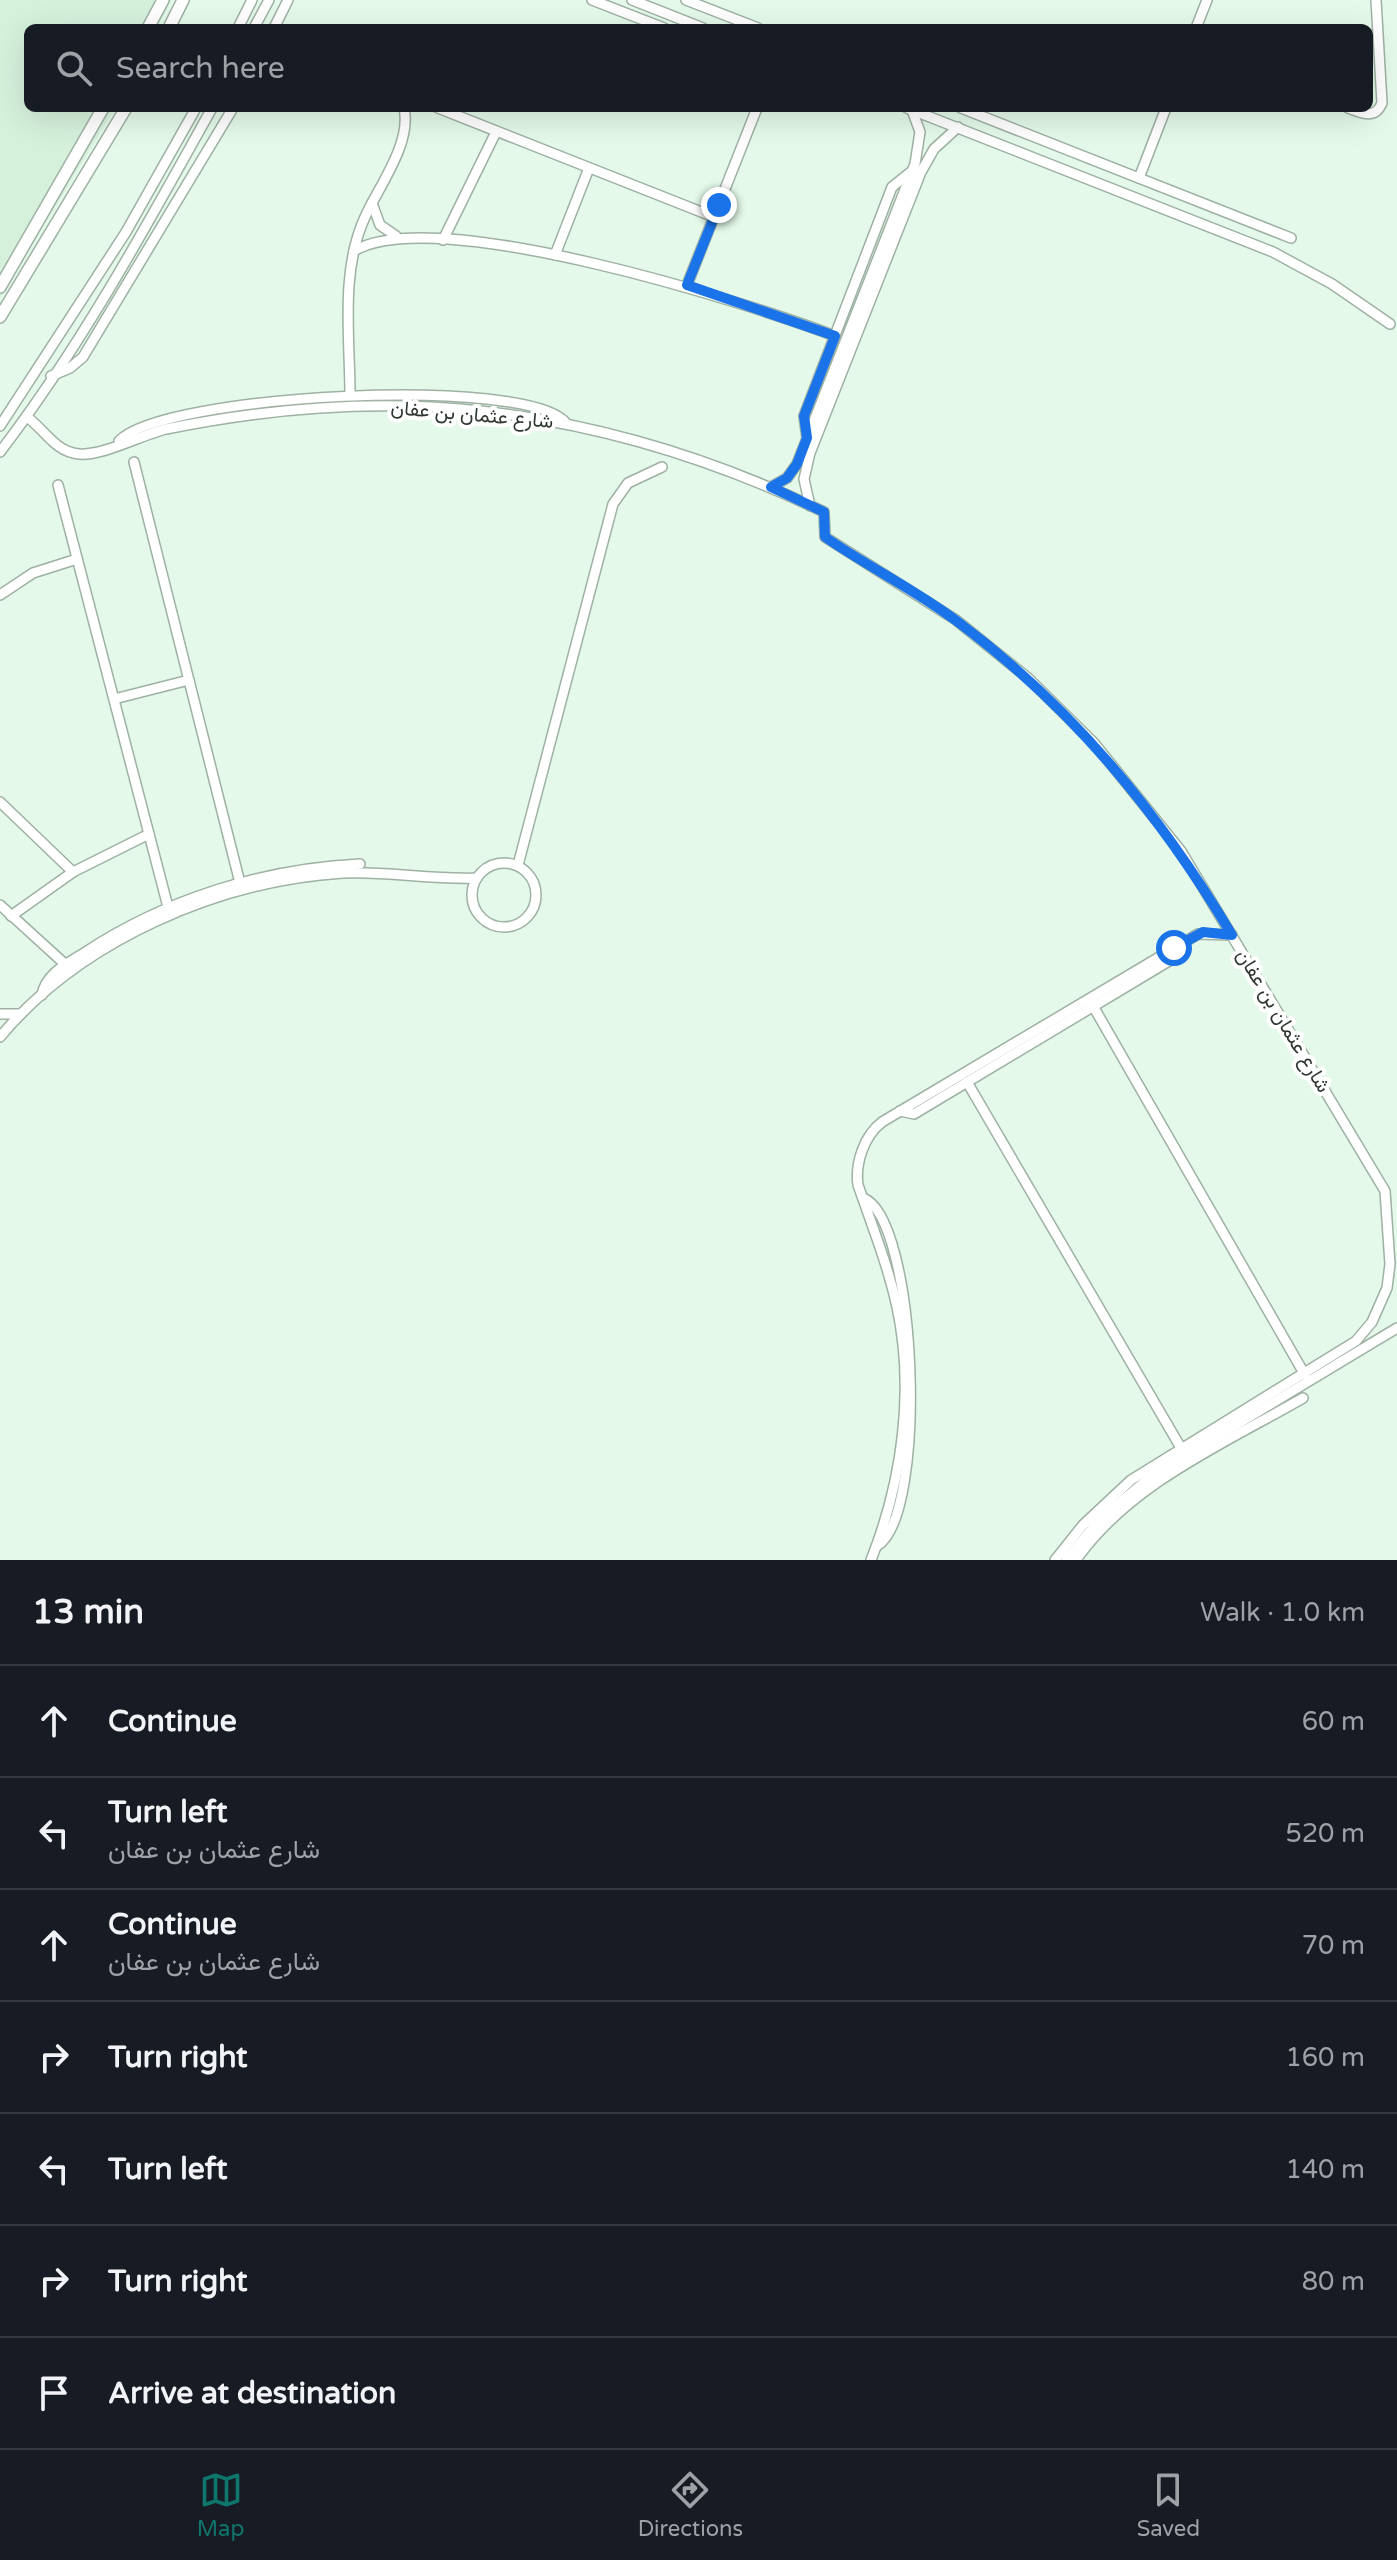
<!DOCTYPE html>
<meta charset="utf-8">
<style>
:root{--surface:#171b24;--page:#20242c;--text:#f1f3f6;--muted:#9ea1a6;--line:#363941;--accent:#0f766e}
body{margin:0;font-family:"Varela Round",Vazirmatn,sans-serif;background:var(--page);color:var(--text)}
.stop{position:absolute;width:24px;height:24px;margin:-18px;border:6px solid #1a73e8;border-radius:50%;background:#fff}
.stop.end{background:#1a73e8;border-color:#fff;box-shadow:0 2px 8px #0008}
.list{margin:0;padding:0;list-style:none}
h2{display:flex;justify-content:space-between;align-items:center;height:104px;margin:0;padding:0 32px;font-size:34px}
h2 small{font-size:26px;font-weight:400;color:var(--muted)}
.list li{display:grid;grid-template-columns:52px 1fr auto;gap:24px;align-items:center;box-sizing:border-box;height:112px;padding:0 32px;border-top:2px solid var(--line)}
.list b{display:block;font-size:30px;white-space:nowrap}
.list p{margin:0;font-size:26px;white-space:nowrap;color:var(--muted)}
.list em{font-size:26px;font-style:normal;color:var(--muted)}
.icon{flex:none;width:44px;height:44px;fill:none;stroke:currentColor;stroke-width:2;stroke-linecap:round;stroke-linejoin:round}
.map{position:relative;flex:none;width:1397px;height:1560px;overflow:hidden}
.search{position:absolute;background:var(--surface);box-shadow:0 8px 32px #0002;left:24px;right:24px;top:24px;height:88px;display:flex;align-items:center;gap:20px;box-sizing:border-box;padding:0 28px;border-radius:12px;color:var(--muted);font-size:30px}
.sheet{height:888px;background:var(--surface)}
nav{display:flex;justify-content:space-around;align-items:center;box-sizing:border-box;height:112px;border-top:2px solid var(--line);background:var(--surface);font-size:22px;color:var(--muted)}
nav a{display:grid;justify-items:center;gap:4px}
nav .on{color:var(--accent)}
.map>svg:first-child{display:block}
.built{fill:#d5f1dc}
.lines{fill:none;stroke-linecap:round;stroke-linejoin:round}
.minor-casing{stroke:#9eb1a3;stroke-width:12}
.tertiary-casing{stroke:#9eb1a3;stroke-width:14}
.minor{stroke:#fff;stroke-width:9}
.tertiary{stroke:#fff;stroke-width:11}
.route{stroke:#1a73e8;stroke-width:10}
.labels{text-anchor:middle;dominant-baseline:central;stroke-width:8;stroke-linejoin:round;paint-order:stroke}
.street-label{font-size:20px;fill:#2f3731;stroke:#fff}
</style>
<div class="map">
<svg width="1397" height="1560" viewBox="0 0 1397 1560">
<rect width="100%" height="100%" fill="#e4f9e9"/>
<!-- built -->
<polygon class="built" points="0,0 172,0 157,28 28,28 28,108 115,108 0,298"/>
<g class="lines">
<defs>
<g id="minor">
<polyline points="592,0 664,28"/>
<polyline points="632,0 703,28"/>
<polyline points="686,0 758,28"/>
<polyline points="238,28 252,0"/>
<polyline points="254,28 269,0"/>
<polyline points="274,28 288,0"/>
<polyline points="1196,28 1207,0"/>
<polyline points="438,108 714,217"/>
<polyline points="907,108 1273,252 1332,284 1390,324"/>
<polyline points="961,108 1291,238"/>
<path d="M1348,108C1362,113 1375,120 1382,103L1376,0"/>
<polyline points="1139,178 1166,108"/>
<polyline points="372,203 380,225 396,236"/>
<polyline points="443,240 496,132"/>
<path d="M354,251C434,203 746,302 835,336"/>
<polyline points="555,255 589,168"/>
<polyline points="687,285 757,108"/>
<polyline points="51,376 70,368 83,357 233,108"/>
<path d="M350,395C350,338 340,271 365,217C379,186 412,143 404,108"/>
<path d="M27,417C45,430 55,452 79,454C103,456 141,435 166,429C245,413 326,404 406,406C554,410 691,448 824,512L825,537L956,620L1028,678L1094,743L1181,851L1385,1191L1390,1264L1387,1288L1372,1322L1356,1341L1131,1480L1083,1525L1055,1560"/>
<polyline points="0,426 126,232 196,108"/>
<polyline points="807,438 804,416 892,187 912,171"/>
<path d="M119,441C162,394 529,375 566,423"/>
<path d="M0,452C82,345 147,225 212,108"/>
<polyline points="134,462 240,883"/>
<polyline points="58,485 168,907"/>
<polyline points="771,487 787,478 797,464 915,164 920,132 912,110"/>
<polyline points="810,506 804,479 810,453 921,172 934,149 958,127"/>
<polyline points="0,595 33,573 77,559"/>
<polyline points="114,699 189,680"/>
<polyline points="0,802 73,872"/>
<circle cx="504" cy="895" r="32"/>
<polyline points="518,865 613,504 628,483 662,467"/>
<polyline points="0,905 66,965"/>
<polyline points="11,916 73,872 149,834"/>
<path d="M42,995C45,974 68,963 84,953C166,899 262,869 360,864"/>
<polyline points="1089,999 1305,1375"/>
<polyline points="0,1014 21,1014"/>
<path d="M0,1037C81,940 218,881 343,873C388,871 432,880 477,878"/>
<polyline points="967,1082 1181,1448"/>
<polyline points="900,1111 914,1114 1169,961 1174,948"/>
<path d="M863,1198C917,1217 929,1515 877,1546"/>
<path d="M871,1560C902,1482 915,1391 897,1307C888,1266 872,1225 858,1185C855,1163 864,1136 882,1122L1198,934L1232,935"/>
<polyline points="1066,1560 1101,1518 1153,1475 1397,1328"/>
<path d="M1076,1560C1129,1484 1225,1443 1303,1398"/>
</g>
<g id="tertiary">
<polyline points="148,28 163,0"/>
<polyline points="169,28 183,0"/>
<polyline points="0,287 103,108"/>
<polyline points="0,317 126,108"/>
</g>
</defs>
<!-- minor casing -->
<use href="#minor" class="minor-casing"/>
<!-- tertiary casing -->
<use href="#tertiary" class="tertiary-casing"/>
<!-- minor -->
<use href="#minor" class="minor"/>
<!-- tertiary -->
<use href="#tertiary" class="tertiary"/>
</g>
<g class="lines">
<!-- route -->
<path class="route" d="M719,205L687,285L835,336L804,416L807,438L797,464L787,478L771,487L824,512L825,537C868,567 916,590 958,622C1073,708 1159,813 1232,935L1203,932L1174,948"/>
</g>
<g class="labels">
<!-- street labels -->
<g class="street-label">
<text transform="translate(472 415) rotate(5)">شارع عثمان بن عفان</text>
<text transform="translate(1283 1021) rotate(59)">شارع عثمان بن عفان</text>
</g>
</g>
</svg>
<div class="stop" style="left:1174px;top:948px"></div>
<div class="stop end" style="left:719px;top:205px"></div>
<div class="search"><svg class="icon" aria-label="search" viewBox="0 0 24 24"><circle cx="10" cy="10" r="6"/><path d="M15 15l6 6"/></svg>Search here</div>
</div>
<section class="sheet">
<h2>13 min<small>Walk · 1.0 km</small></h2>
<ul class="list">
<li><svg class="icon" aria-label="ahead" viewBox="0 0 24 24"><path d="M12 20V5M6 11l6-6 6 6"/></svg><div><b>Continue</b></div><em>60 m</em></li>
<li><svg class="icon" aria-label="left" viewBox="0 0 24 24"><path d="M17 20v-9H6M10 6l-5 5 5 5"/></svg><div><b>Turn left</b><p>شارع عثمان بن عفان</p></div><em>520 m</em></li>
<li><svg class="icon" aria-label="ahead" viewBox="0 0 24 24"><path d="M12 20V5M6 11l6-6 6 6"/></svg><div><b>Continue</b><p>شارع عثمان بن عفان</p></div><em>70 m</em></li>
<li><svg class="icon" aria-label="right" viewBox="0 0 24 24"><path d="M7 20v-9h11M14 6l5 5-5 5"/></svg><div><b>Turn right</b></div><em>160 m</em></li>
<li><svg class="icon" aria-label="left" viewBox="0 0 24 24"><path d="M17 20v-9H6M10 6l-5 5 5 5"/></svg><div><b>Turn left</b></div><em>140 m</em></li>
<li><svg class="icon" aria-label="right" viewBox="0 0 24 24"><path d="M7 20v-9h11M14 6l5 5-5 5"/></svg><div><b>Turn right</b></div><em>80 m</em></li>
<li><svg class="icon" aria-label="arrive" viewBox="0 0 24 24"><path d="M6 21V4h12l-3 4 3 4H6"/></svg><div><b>Arrive at destination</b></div></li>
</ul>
</section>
<nav>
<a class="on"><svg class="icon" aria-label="map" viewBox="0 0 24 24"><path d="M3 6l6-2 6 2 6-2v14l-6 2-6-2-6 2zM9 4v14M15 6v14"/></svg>Map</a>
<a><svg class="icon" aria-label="directions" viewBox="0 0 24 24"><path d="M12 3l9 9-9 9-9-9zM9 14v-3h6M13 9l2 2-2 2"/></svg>Directions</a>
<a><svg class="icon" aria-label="saved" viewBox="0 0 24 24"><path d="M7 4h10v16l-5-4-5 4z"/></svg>Saved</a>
</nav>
